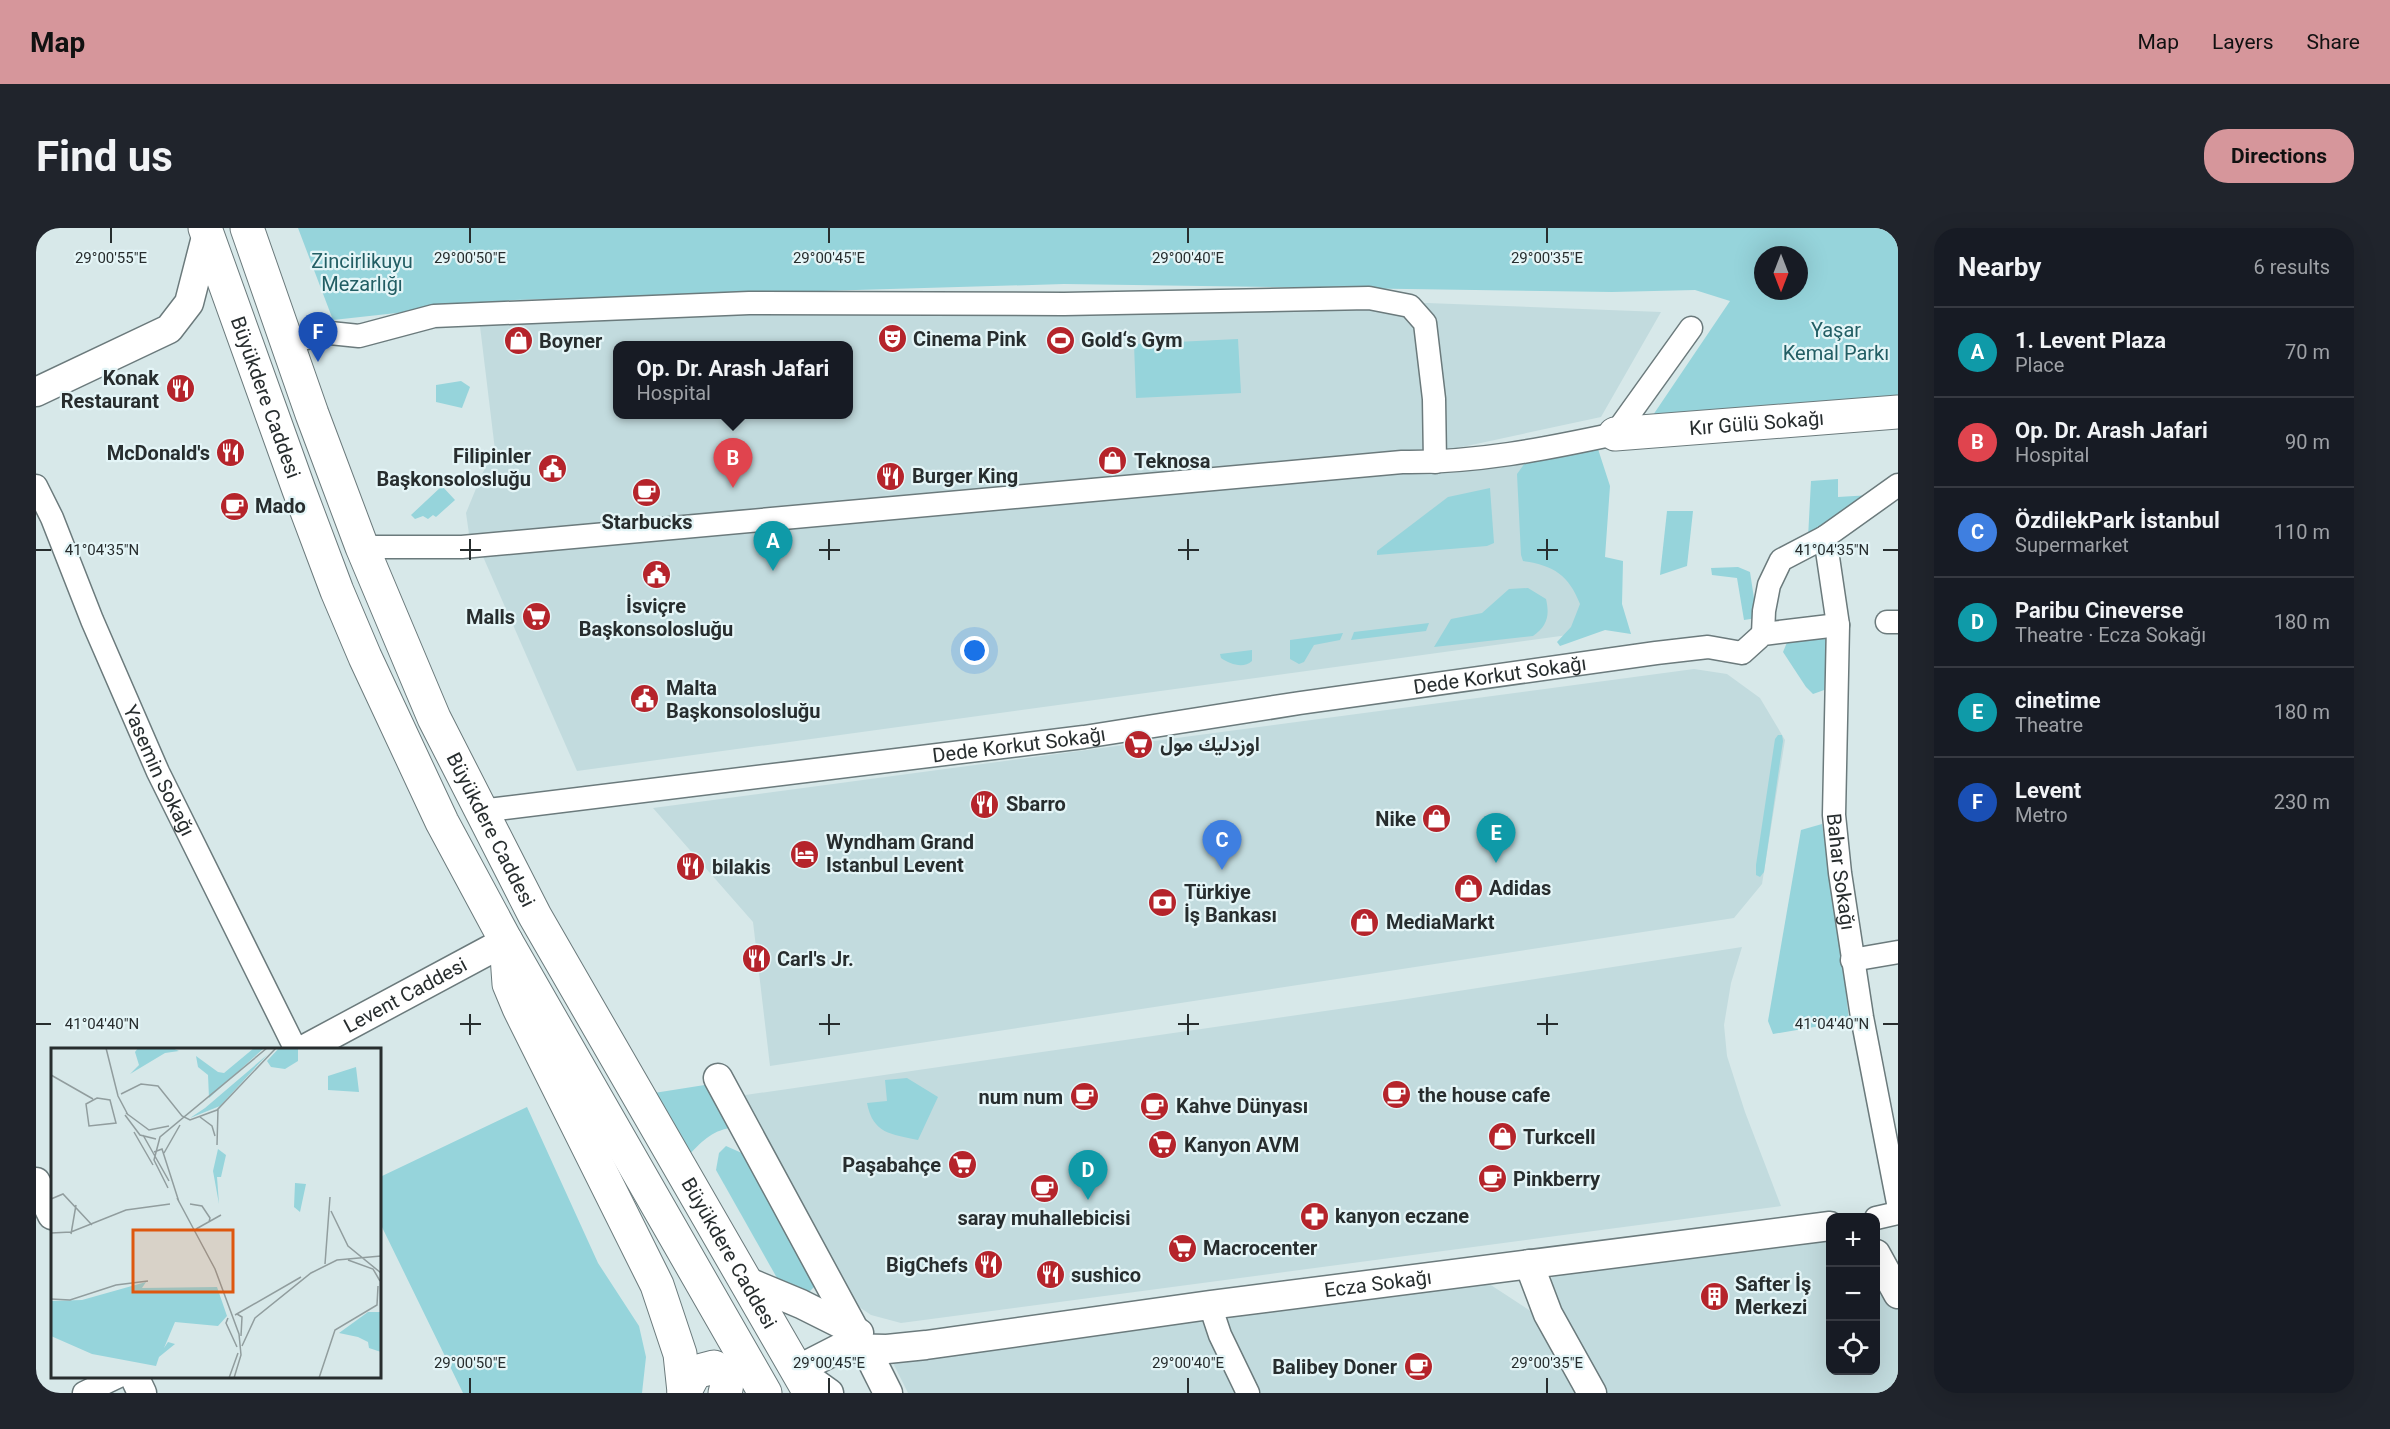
<!DOCTYPE html>
<meta charset="utf-8">
<style>
:root{--surface:#171b24;--page:#20242c;--text:#f1f3f6;--muted:#9ea1a6;--line:#363941;--accent:#d6969b}
body{margin:0;font-family:Roboto,Vazirmatn,sans-serif;background:var(--page);color:var(--text)}
.controls{position:absolute;right:18px;bottom:18px;display:grid;overflow:hidden;border-radius:12px;box-shadow:0 6px 24px #0002}
.controls button{width:54px;height:54px;display:grid;place-items:center;padding:0;border:0;border-bottom:2px solid var(--line);background:var(--surface);color:var(--text);font:30px sans-serif}
.compass{position:absolute;left:1718px;top:18px;width:54px;height:54px;border-radius:50%;background:var(--surface);box-shadow:0 6px 24px #0002;rotate:180deg}
.you{position:absolute;left:939px;top:423px;width:21px;height:21px;margin:-15px;border:4px solid #fff;border-radius:50%;background:#1a73e8;box-shadow:0 0 0 9px #1a73e833}
.badge{display:grid;place-items:center;width:39px;height:39px;border-radius:50%;background:var(--accent);color:#fff;font-size:20px;font-weight:700}
.pin{position:absolute;translate:-50% -50px;filter:drop-shadow(0 2px 3px #0008)}
.pin::after{content:'';position:absolute;top:32px;width:21px;height:18px;background:inherit;clip-path:polygon(0 0,100% 0,50% 100%)}
.popup{position:absolute;left:577px;top:113px;width:240px;height:78px;box-sizing:border-box;display:grid;place-content:center;border-radius:12px;background:var(--surface);filter:drop-shadow(0 2px 4px #0005);font-size:20px;white-space:nowrap;color:var(--muted)}
.popup b{font-size:22px;color:var(--text)}
.popup::after{content:'';position:absolute;left:50%;top:100%;margin-left:-12px;border:12px solid transparent;border-top-color:var(--surface)}
.list{margin:0;padding:0;list-style:none}
h2{display:flex;justify-content:space-between;align-items:center;height:78px;margin:0;padding:0 24px;font-size:26px}
h2 small{font-size:20px;font-weight:400;color:var(--muted)}
.list li{display:grid;grid-template-columns:39px 1fr auto;gap:18px;align-items:center;box-sizing:border-box;height:90px;padding:0 24px;border-top:2px solid var(--line)}
.list b{display:block;font-size:22px;white-space:nowrap}
.list p{margin:0;font-size:20px;white-space:nowrap;color:var(--muted)}
.list em{font-size:20px;font-style:normal;color:var(--muted)}
.icon{flex:none;width:33px;height:33px;fill:none;stroke:currentColor;stroke-width:2;stroke-linecap:round;stroke-linejoin:round}
.map{position:relative;flex:none;width:1862px;height:1165px;overflow:hidden;border-radius:24px}
header{display:flex;align-items:center;gap:36px;box-sizing:border-box;height:84px;padding:0 30px;background:var(--accent);color:#111}
header strong{font-size:28px}
nav{display:flex;gap:33px;margin-inline-start:auto;font-size:21px}
.intro{display:flex;align-items:center;justify-content:space-between;box-sizing:border-box;height:144px;padding:0 36px}
h1{margin:0;font-size:42px}
.button{padding:15px 27px;border-radius:24px;background:var(--accent);color:#111;font-size:21px;font-weight:700}
main{display:flex;gap:36px;padding:0 36px}
aside{flex:1;background:var(--surface);border-radius:24px;box-shadow:0 6px 24px #0002}
.map>svg:first-child{display:block}
.built{fill:#c2dbde;fill-rule:evenodd}
.green{fill:#96d4db;fill-rule:evenodd}
.lines{fill:none;stroke-linecap:round;stroke-linejoin:round}
.minor-casing{stroke:#6b7a7c;stroke-width:25}
.tertiary-casing{stroke:#6b7a7c;stroke-width:31}
.secondary-casing{stroke:#6b7a7c;stroke-width:35}
.primary-casing{stroke:#6b7a7c;stroke-width:35}
.minor{stroke:#fff;stroke-width:22}
.tertiary{stroke:#fff;stroke-width:28}
.secondary{stroke:#fff;stroke-width:33}
.primary{stroke:#fff;stroke-width:33}
.ticks{fill:none;stroke:#272d2e;stroke-width:2}
.labels{text-anchor:middle;dominant-baseline:central;stroke-width:4.5;stroke-linejoin:round;paint-order:stroke}
.park-label{font-size:20px;fill:#225e64;stroke:#e4f5f7}
.poi-label{font-size:20px;font-weight:bold;fill:#272d2e;stroke:#e4f5f7;text-anchor:start}
.street-label{font-size:20px;fill:#272d2e;stroke:#e4f5f7}
.inset-road{fill:none;stroke:#919d9e;stroke-width:1.5}
.view{fill:#de570e;fill-opacity:0.15;stroke:#de570e;stroke-width:3}
.inset-edge{fill:none;stroke:#272d2e;stroke-width:3}
.ticks-label{font-size:15px;text-anchor:middle;fill:#272d2e;stroke:#e4f5f7;stroke-width:4.5;stroke-linejoin:round;paint-order:stroke}
</style>
<header>
<strong>Map</strong>
<nav><a>Map</a><a>Layers</a><a>Share</a></nav>
</header>
<div class="intro"><h1>Find us</h1><a class="button">Directions</a></div>
<main>
<div class="map">
<svg width="1862" height="1165" viewBox="0 0 1862 1165">
<rect width="100%" height="100%" fill="#d7e8e9"/>
<!-- built -->
<g class="built">
<path d="M1391,75L1625,84L1565,189L1375,230L434,313L430,285L446,246L459,222L443,90L566,87L1319,79ZM582,118H813V186H582Z"/>
<polygon points="1491,232 1567,363 1569,402 541,543 445,324"/>
<polygon points="1658,441 1691,446 1724,470 1749,512 1726,656 1698,690 734,838 717,694 617,580"/>
<polygon points="1706,719 1695,755 1688,797 1691,828 1709,884 1745,978 865,1095 835,1087 813,1072 696,869 1358,773"/>
<polygon points="1794,1002 1794,1142 1840,1142 1840,1042 1862,1081 1862,1165 872,1165 857,1135 1182,1083 1441,1048 1496,1084 1519,1044"/>
</g>
<!-- green -->
<g class="green">
<path d="M262,0H1862V168L1611,196L1694,73L1659,62L1576,64L1028,56L478,72L297,92ZM1727,27H1763V63H1727Z"/>
<polygon points="1202,111 1205,165 1100,170 1098,116"/>
<polygon points="425,153 434,159 426,180 400,174 400,157"/>
<path d="M1562,221L1574,258L1569,329L1587,333L1586,376L1595,406L1569,402L1524,418L1521,414L1535,399L1544,376C1533,347 1517,337 1487,333L1485,327L1481,246L1491,232Z"/>
<polygon points="1802,251 1802,269 1835,267 1772,310 1775,253"/>
<polygon points="406,258 419,272 400,289 397,287 392,291 387,288 379,291 375,287"/>
<polygon points="1454,260 1458,315 1451,318 1341,327 1341,323 1412,269"/>
<polygon points="1631,283 1657,283 1651,338 1624,347"/>
<polygon points="1702,339 1714,344 1721,390 1708,392 1701,350 1676,347 1675,340"/>
<path d="M1492,360L1510,371C1514,388 1511,398 1497,408L1398,419L1415,391L1446,385L1473,361Z"/>
<polygon points="1393,395 1390,403 1315,412 1318,404"/>
<polygon points="1307,405 1304,412 1278,417 1268,434 1263,436 1254,431 1254,412"/>
<polygon points="1795,407 1791,461 1777,466 1770,459 1747,424 1752,412"/>
<path d="M1216,422V433C1207,441 1194,436 1185,430L1184,426Z"/>
<polygon points="1742,507 1746,507 1747,513 1728,644 1724,649 1720,647 1720,637 1739,511"/>
<polygon points="1786,596 1803,697 1813,793 1737,806 1732,793 1765,602"/>
<path d="M871,850L902,869L882,912C855,906 837,906 831,875L851,873L849,852Z"/>
<path d="M675,856L699,899C677,902 668,911 653,927L618,865Z"/>
<polygon points="491,879 562,1035 603,1098 610,1129 606,1165 427,1165 344,995 344,949"/>
<polygon points="690,918 708,926 781,1056 770,1067 741,1050 680,942 683,925"/>
</g>
<g class="lines">
<defs>
<g id="minor">
<polyline points="251,114 294,105 323,108 398,88 713,75 1028,76 1333,70 1374,78 1389,95 1398,171 1399,234"/>
<path id="s1" d="M0,258L16,290L56,392L122,544L260,822"/>
<path id="s2" d="M1789,309L1802,397L1798,587L1804,645L1826,789L1862,975"/>
<path d="M326,319H426L1366,234C1439,235 1509,221 1579,206L1655,100"/>
<polyline points="1851,394 1862,394"/>
<polyline points="1727,406 1728,383 1733,357 1745,332 1789,309 1862,257"/>
<path id="s3" d="M444,583L1048,509L1264,475L1620,425L1672,419L1706,425L1727,406L1802,397"/>
<polyline points="1816,732 1862,724"/>
<polyline points="1840,990 1862,985"/>
<polyline points="1174,1077 1184,1107 1212,1165"/>
<polyline points="48,1165 83,1148"/>
</g>
<g id="tertiary">
<polyline points="0,164 133,101 153,75 171,5"/>
<path id="s4" d="M267,822L470,713"/>
<polyline points="682,850 820,1105"/>
<polyline points="0,954 16,987"/>
<polyline points="1840,1026 1862,1066"/>
<polyline points="1493,1036 1512,1086 1556,1165"/>
<polyline points="710,1053 765,1076 823,1105"/>
<polyline points="829,1119 852,1165"/>
<polyline points="98,1148 106,1165"/>
<path id="s5" d="M793,1165L761,1142L804,1120L851,1121L890,1117L1174,1077L1794,998"/>
</g>
<g id="secondary">
<path id="s6" d="M1579,206L1862,184"/>
<polyline points="470,713 473,756 483,780 621,1057 644,1126 648,1164"/>
<path d="M648,1165L659,1144L678,1139C690,1145 693,1152 689,1165"/>
</g>
<g id="primary">
<path id="s7" d="M169,0L263,262L301,363L329,429L406,594L470,713L729,1165"/>
<path id="s8" d="M211,0L276,186L326,319L398,490L499,688L774,1165"/>
</g>
</defs>
<!-- minor casing -->
<use href="#minor" class="minor-casing"/>
<!-- tertiary casing -->
<use href="#tertiary" class="tertiary-casing"/>
<!-- secondary casing -->
<use href="#secondary" class="secondary-casing"/>
<!-- primary casing -->
<use href="#primary" class="primary-casing"/>
<!-- minor -->
<use href="#minor" class="minor"/>
<!-- tertiary -->
<use href="#tertiary" class="tertiary"/>
<!-- secondary -->
<use href="#secondary" class="secondary"/>
<!-- primary -->
<use href="#primary" class="primary"/>
</g>
<!-- ticks -->
<path class="ticks" d="M75,0V15M434,0V15M793,0V15M1152,0V15M1511,0V15M434,311V332M793,311V332M1152,311V332M1511,311V332M0,322H15M424,322H445M783,322H804M1142,322H1163M1501,322H1522M1847,322H1862M434,786V807M793,786V807M1152,786V807M1511,786V807M0,796H15M424,796H445M783,796H804M1142,796H1163M1501,796H1522M1847,796H1862M434,1150V1165M793,1150V1165M1152,1150V1165M1511,1150V1165"/>
<!-- icons -->
<defs>
<symbol id="theatre-disc" viewBox="-11 -11 22 22"><circle r="9.5" fill="#b5242b" stroke="#e4f5f7"/><path d="M-5-5.5Q0-4 5-5.5V0Q5 5 0 6Q-5 5-5 0ZM-3.3-2.5H-1v1.5H-3.3ZM1-2.5H3.3v1.5H1ZM-2.8 1Q0 5.5 2.8 1Z" fill="#fff"/></symbol>
<symbol id="stadium-disc" viewBox="-11 -11 22 22"><circle r="9.5" fill="#b5242b" stroke="#e4f5f7"/><path d="M0-5a6.5 5 0 1 0 0 10a6.5 5 0 1 0 0-10ZM-3.5-1.8h7v3.6h-7Z" fill="#fff"/></symbol>
<symbol id="shop-disc" viewBox="-11 -11 22 22"><circle r="9.5" fill="#b5242b" stroke="#e4f5f7"/><path d="M-5-2.5h2.3a2.7 3.5 0 0 1 5.4 0H5L5.5 6h-11ZM-1.5-2.5h3a1.5 2.3 0 0 0-3 0Z" fill="#fff"/></symbol>
<symbol id="restaurant-disc" viewBox="-11 -11 22 22"><circle r="9.5" fill="#b5242b" stroke="#e4f5f7"/><path d="M-5-6h1v4h1v-4h1v4h1v-4h1v5L-1.5 .5V6h-2V.5L-5-1ZM5-6V6H3V1.5H1.5Q1.5-4 5-6Z" fill="#fff"/></symbol>
<symbol id="civic-disc" viewBox="-11 -11 22 22"><circle r="9.5" fill="#b5242b" stroke="#e4f5f7"/><path d="M-.6-6.5H3V-4.5H.6V-3L4-1V1h2V6H-6V1h2V-1L-.6-3ZM-1.2 2.5V6h2.4V2.5Z" fill="#fff"/></symbol>
<symbol id="cafe-disc" viewBox="-11 -11 22 22"><circle r="9.5" fill="#b5242b" stroke="#e4f5f7"/><path d="M-5.5-4.5H6V0H3Q3 3.5 0 3.5H-2.5Q-5.5 3.5-5.5 0ZM3-3.2v2h1.7v-2ZM-6 4.5H4V6H-6Z" fill="#fff"/></symbol>
<symbol id="supermarket-disc" viewBox="-11 -11 22 22"><circle r="9.5" fill="#b5242b" stroke="#e4f5f7"/><path d="M-6-5.5h2.5l.6 2H6L4.5 2H-2.5L-4.4-4H-6ZM-1.5 3.2a1.3 1.3 0 1 0 .1 0ZM3 3.2a1.3 1.3 0 1 0 .1 0Z" fill="#fff"/></symbol>
<symbol id="hotel-disc" viewBox="-11 -11 22 22"><circle r="9.5" fill="#b5242b" stroke="#e4f5f7"/><path d="M-6-4.5h1.5V1H6V5H4.5V3h-9V5H-6ZM-4 0a1.8 1.8 0 1 1 3.6 0ZM.5 0V-2.5h3Q6-2.5 6 0Z" fill="#fff"/></symbol>
<symbol id="bank-disc" viewBox="-11 -11 22 22"><circle r="9.5" fill="#b5242b" stroke="#e4f5f7"/><path d="M-6-4H6V4H-6ZM0-2.3a2.3 2.3 0 1 0 0 4.6a2.3 2.3 0 1 0 0-4.6Z" fill="#fff"/></symbol>
<symbol id="pharmacy-disc" viewBox="-11 -11 22 22"><circle r="9.5" fill="#b5242b" stroke="#e4f5f7"/><path d="M-2-6h4v4h4v4h-4v4h-4v-4h-4v-4h4Z" fill="#fff"/></symbol>
<symbol id="building-disc" viewBox="-11 -11 22 22"><circle r="9.5" fill="#b5242b" stroke="#e4f5f7"/><path d="M-4-6H4V6H1V3H-1V6H-4ZM-2.5-4.3h1.7v1.8h-1.7ZM.8-4.3h1.7v1.8H.8ZM-2.5-1h1.7V.8h-1.7ZM.8-1h1.7V.8H.8Z" fill="#fff"/></symbol>
</defs>
<g fill-rule="evenodd">
<use href="#theatre-disc" x="840" y="94" width="33" height="33"/>
<use href="#stadium-disc" x="1008" y="96" width="33" height="33"/>
<use href="#shop-disc" x="466" y="96" width="33" height="33"/>
<use href="#restaurant-disc" x="128" y="144" width="33" height="33"/>
<use href="#restaurant-disc" x="178" y="208" width="33" height="33"/>
<use href="#shop-disc" x="1060" y="216" width="33" height="33"/>
<use href="#civic-disc" x="500" y="224" width="33" height="33"/>
<use href="#restaurant-disc" x="838" y="232" width="33" height="33"/>
<use href="#cafe-disc" x="594" y="248" width="33" height="33"/>
<use href="#cafe-disc" x="182" y="262" width="33" height="33"/>
<use href="#civic-disc" x="604" y="330" width="33" height="33"/>
<use href="#supermarket-disc" x="484" y="372" width="33" height="33"/>
<use href="#civic-disc" x="592" y="454" width="33" height="33"/>
<use href="#supermarket-disc" x="1086" y="500" width="33" height="33"/>
<use href="#restaurant-disc" x="932" y="560" width="33" height="33"/>
<use href="#shop-disc" x="1384" y="574" width="33" height="33"/>
<use href="#hotel-disc" x="752" y="610" width="33" height="33"/>
<use href="#restaurant-disc" x="638" y="622" width="33" height="33"/>
<use href="#shop-disc" x="1416" y="644" width="33" height="33"/>
<use href="#bank-disc" x="1110" y="658" width="33" height="33"/>
<use href="#shop-disc" x="1312" y="678" width="33" height="33"/>
<use href="#restaurant-disc" x="704" y="714" width="33" height="33"/>
<use href="#cafe-disc" x="1344" y="850" width="33" height="33"/>
<use href="#cafe-disc" x="1032" y="852" width="33" height="33"/>
<use href="#cafe-disc" x="1102" y="862" width="33" height="33"/>
<use href="#shop-disc" x="1450" y="892" width="33" height="33"/>
<use href="#supermarket-disc" x="1110" y="900" width="33" height="33"/>
<use href="#supermarket-disc" x="910" y="920" width="33" height="33"/>
<use href="#cafe-disc" x="1440" y="934" width="33" height="33"/>
<use href="#cafe-disc" x="992" y="944" width="33" height="33"/>
<use href="#pharmacy-disc" x="1262" y="972" width="33" height="33"/>
<use href="#supermarket-disc" x="1130" y="1004" width="33" height="33"/>
<use href="#restaurant-disc" x="936" y="1020" width="33" height="33"/>
<use href="#restaurant-disc" x="998" y="1030" width="33" height="33"/>
<use href="#building-disc" x="1662" y="1052" width="33" height="33"/>
<use href="#cafe-disc" x="1366" y="1122" width="33" height="33"/>
</g>
<g class="labels">
<!-- park labels -->
<g class="park-label">
<text x="326" y="33">Zincirlikuyu<tspan x="326" dy="23">Mezarlığı</tspan></text>
<text x="1800" y="102">Yaşar<tspan x="1800" dy="23">Kemal Parkı</tspan></text>
</g>
<!-- poi labels -->
<g class="poi-label">
<text x="877" y="111">Cinema Pink</text>
<text x="1045" y="112">Gold‘s Gym</text>
<text x="503" y="113">Boyner</text>
<text x="123" y="150" text-anchor="end">Konak<tspan x="123" dy="23">Restaurant</tspan></text>
<text x="174" y="225" text-anchor="end">McDonald's</text>
<text x="495" y="228" text-anchor="end">Filipinler<tspan x="495" dy="23">Başkonsolosluğu</tspan></text>
<text x="1098" y="233">Teknosa</text>
<text x="876" y="248">Burger King</text>
<text x="219" y="278">Mado</text>
<text x="611" y="294" text-anchor="middle">Starbucks</text>
<text x="620" y="378" text-anchor="middle">İsviçre<tspan x="620" dy="23">Başkonsolosluğu</tspan></text>
<text x="479" y="389" text-anchor="end">Malls</text>
<text x="630" y="460">Malta<tspan x="630" dy="23">Başkonsolosluğu</tspan></text>
<text x="1124" y="516">اوزدليك مول</text>
<text x="970" y="576">Sbarro</text>
<text x="1380" y="591" text-anchor="end">Nike</text>
<text x="790" y="614">Wyndham Grand<tspan x="790" dy="23">Istanbul Levent</tspan></text>
<text x="676" y="639">bilakis</text>
<text x="1453" y="660">Adidas</text>
<text x="1148" y="664">Türkiye<tspan x="1148" dy="23">İş Bankası</tspan></text>
<text x="1350" y="694">MediaMarkt</text>
<text x="741" y="731">Carl's Jr.</text>
<text x="1382" y="867">the house cafe</text>
<text x="1027" y="869" text-anchor="end">num num</text>
<text x="1140" y="878">Kahve Dünyası</text>
<text x="1487" y="909">Turkcell</text>
<text x="1148" y="917">Kanyon AVM</text>
<text x="905" y="937" text-anchor="end">Paşabahçe</text>
<text x="1477" y="951">Pinkberry</text>
<text x="1299" y="988">kanyon eczane</text>
<text x="1008" y="990" text-anchor="middle">saray muhallebicisi</text>
<text x="1167" y="1020">Macrocenter</text>
<text x="932" y="1037" text-anchor="end">BigChefs</text>
<text x="1035" y="1047">sushico</text>
<text x="1699" y="1056">Safter İş<tspan x="1699" dy="23">Merkezi</tspan></text>
<text x="1361" y="1139" text-anchor="end">Balibey Doner</text>
</g>
<!-- street labels -->
<g class="street-label">
<text stroke="none"><textPath href="#s7" startOffset="180">Büyükdere Caddesi</textPath></text>
<text stroke="none"><textPath href="#s6" startOffset="142">Kır Gülü Sokağı</textPath></text>
<text stroke="none"><textPath href="#s3" startOffset="1029">Dede Korkut Sokağı</textPath></text>
<text stroke="none"><textPath href="#s3" startOffset="543">Dede Korkut Sokağı</textPath></text>
<text stroke="none"><textPath href="#s1" startOffset="310">Yasemin Sokağı</textPath></text>
<text stroke="none"><textPath href="#s8" startOffset="650">Büyükdere Caddesi</textPath></text>
<text stroke="none"><textPath href="#s2" startOffset="336">Bahar Sokağı</textPath></text>
<text stroke="none"><textPath href="#s4" startOffset="116">Levent Caddesi</textPath></text>
<text stroke="none"><textPath href="#s8" startOffset="1136">Büyükdere Caddesi</textPath></text>
<text stroke="none"><textPath href="#s5" startOffset="630">Ecza Sokağı</textPath></text>
</g>
</g>
<!-- overview -->
<g transform="translate(15 820)">
<rect width="330" height="330" fill="#d7e8e9"/>
<path d="M87,0H121L128,3L114,5L79,26L88,17L84,4ZM203,0H213L158,50L157,27L147,19L145,8L167,24L173,25ZM228,0H247V13L234,21L220,19L216,13ZM216,7L169,58L139,70L154,60ZM305,19L308,44L277,42V28ZM167,101L175,107L170,129H166L168,156L162,123ZM244,135L255,136L249,164L243,159ZM95,234L91,240L166,239L176,268L167,278L124,274L113,300L117,294L124,296L108,309L105,318L41,306L0,288V253L31,252ZM317,264H330V304L318,300L317,294L307,289L288,285Z" fill="#96d4db"/>
<path class="inset-road" d="M55,0L67,48L77,67M0,27L42,51M70,46L90,36L107,38L131,68L139,72L166,62L225,0M46,50L59,52L65,75L38,78L35,56ZM75,65L98,82L118,78M74,67L89,87L105,91M149,69L161,78L164,88M83,84L102,117M92,87L118,133M166,97L167,61M103,104L111,101L128,154M113,105L129,77M117,140L103,112L109,89L216,0M126,150L164,221L188,286L190,307L183,330M0,151L12,146L41,177M139,156L151,158L159,170L158,174M280,163L297,198L330,225M145,181L170,167M0,185L20,184L75,162L119,156M20,186L25,157M297,212L322,221L329,233M274,216L279,149M0,251L19,252L65,237L97,233M186,266L191,269L190,288M184,267L250,229M177,270L175,275L186,299M191,298L204,270L260,225L286,212L330,208M178,330L187,305M268,330L284,282L326,257L327,238"/>
<path class="view" d="M82,182H182V244H82Z"/>
<rect width="330" height="330" class="inset-edge"/>
</g>
<g class="ticks-label">
<text x="75" y="35">29°00'55"E</text>
<text x="434" y="35">29°00'50"E</text>
<text x="793" y="35">29°00'45"E</text>
<text x="1152" y="35">29°00'40"E</text>
<text x="1511" y="35">29°00'35"E</text>
<text x="1796" y="327">41°04'35"N</text>
<text x="66" y="327">41°04'35"N</text>
<text x="1796" y="801">41°04'40"N</text>
<text x="66" y="801">41°04'40"N</text>
<text x="434" y="1140">29°00'50"E</text>
<text x="793" y="1140">29°00'45"E</text>
<text x="1152" y="1140">29°00'40"E</text>
<text x="1511" y="1140">29°00'35"E</text>
</g>
</svg>
<div class="controls">
<button>+</button>
<button>−</button>
<button><svg class="icon" aria-label="locate" viewBox="0 0 24 24"><circle cx="12" cy="12" r="6"/><path d="M12 2v4M12 18v4M2 12h4M18 12h4"/></svg></button>
</div>
<svg class="compass" viewBox="-18 -18 36 36"><path d="M0-13l5 13h-10z" fill="#e53935"/><path d="M0 13l5-13h-10z" fill="#9ea1a6"/></svg>
<div class="you"></div>
<div class="pin badge" style="left:737px;top:343px;background:#0f9aa8">A</div>
<div class="pin badge" style="left:697px;top:260px;background:#e0444e">B</div>
<div class="popup"><b>Op. Dr. Arash Jafari</b>Hospital</div>
<div class="pin badge" style="left:1186px;top:642px;background:#3f7fe0">C</div>
<div class="pin badge" style="left:1052px;top:972px;background:#0f9aa8">D</div>
<div class="pin badge" style="left:1460px;top:635px;background:#0f9aa8">E</div>
<div class="pin badge" style="left:282px;top:134px;background:#1a4fb4">F</div>
</div>
<aside>
<h2>Nearby<small>6 results</small></h2>
<ul class="list">
<li><span class="badge" style="background:#0f9aa8">A</span><div><b>1. Levent Plaza</b><p>Place</p></div><em>70 m</em></li>
<li><span class="badge" style="background:#e0444e">B</span><div><b>Op. Dr. Arash Jafari</b><p>Hospital</p></div><em>90 m</em></li>
<li><span class="badge" style="background:#3f7fe0">C</span><div><b>ÖzdilekPark İstanbul</b><p>Supermarket</p></div><em>110 m</em></li>
<li><span class="badge" style="background:#0f9aa8">D</span><div><b>Paribu Cineverse</b><p>Theatre · Ecza Sokağı</p></div><em>180 m</em></li>
<li><span class="badge" style="background:#0f9aa8">E</span><div><b>cinetime</b><p>Theatre</p></div><em>180 m</em></li>
<li><span class="badge" style="background:#1a4fb4">F</span><div><b>Levent</b><p>Metro</p></div><em>230 m</em></li>
</ul>
</aside>
</main>
